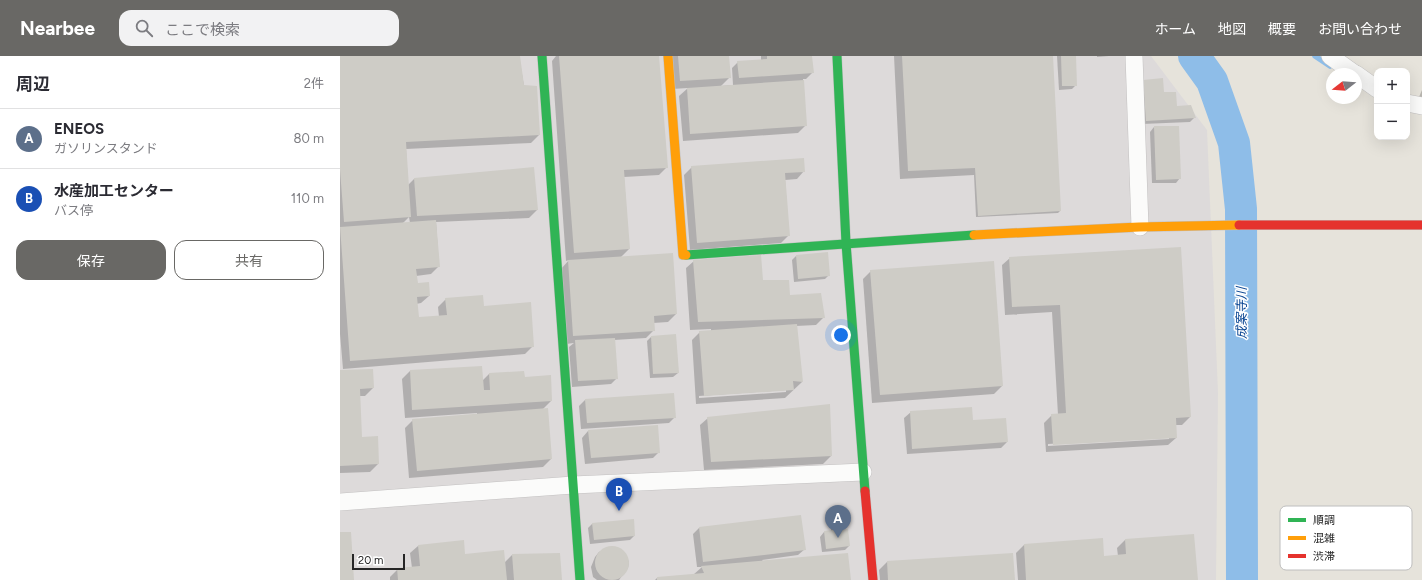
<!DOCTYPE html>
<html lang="ja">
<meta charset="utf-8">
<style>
:root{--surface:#fff;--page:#f2f2f3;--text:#2b2b33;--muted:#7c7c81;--line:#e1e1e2;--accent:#696865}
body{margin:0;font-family:Figtree,"Noto Sans JP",sans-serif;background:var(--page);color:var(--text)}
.controls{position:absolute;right:12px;top:12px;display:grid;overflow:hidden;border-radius:8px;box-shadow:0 4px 16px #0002}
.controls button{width:36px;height:36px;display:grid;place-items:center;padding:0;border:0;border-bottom:1px solid var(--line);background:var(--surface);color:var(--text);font:20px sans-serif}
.compass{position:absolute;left:986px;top:12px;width:36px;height:36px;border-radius:50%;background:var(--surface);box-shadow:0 4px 16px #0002;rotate:253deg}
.scale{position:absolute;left:12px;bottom:10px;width:53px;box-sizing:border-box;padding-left:4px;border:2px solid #262626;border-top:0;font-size:11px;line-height:14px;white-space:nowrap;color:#262626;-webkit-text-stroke:3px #fff;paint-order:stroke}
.you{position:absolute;left:501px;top:279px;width:14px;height:14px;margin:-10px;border:3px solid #fff;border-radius:50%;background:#1a73e8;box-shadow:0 0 0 6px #1a73e833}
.badge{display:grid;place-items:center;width:26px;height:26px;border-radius:50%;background:var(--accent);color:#fff;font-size:13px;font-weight:700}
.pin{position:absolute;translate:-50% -33px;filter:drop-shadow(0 1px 2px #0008)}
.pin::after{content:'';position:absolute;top:21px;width:14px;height:12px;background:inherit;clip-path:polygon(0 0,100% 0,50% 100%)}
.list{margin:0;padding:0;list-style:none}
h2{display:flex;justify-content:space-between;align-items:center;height:52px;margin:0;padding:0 16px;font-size:17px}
h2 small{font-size:13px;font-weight:400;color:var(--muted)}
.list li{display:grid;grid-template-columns:26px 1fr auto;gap:12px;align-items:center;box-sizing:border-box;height:60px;padding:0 16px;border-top:1px solid var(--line)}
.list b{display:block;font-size:15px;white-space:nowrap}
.list p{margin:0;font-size:13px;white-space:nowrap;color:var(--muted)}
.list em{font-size:13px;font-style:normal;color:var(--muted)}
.actions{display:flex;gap:8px;padding:12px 16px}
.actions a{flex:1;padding:9px 0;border:1px solid var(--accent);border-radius:12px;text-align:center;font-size:14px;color:var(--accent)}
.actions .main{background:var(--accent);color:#fff}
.icon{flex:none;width:22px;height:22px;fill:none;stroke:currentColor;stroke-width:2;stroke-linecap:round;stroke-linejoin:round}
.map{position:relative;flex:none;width:1082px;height:524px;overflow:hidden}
header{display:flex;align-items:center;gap:24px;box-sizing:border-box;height:56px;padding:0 20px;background:var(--accent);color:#fff}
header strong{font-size:19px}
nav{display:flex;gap:22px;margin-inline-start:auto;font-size:14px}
.search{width:280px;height:36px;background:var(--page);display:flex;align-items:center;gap:10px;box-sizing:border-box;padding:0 14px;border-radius:12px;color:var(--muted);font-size:15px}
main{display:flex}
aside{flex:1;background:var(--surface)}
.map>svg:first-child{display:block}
.industrial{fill:#dddada}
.shadow{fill:#0003;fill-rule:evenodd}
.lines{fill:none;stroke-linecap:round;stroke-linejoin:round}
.stream{stroke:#8ebde8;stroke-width:5.5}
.river{stroke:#8ebde8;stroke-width:32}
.building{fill:#ceccc6}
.street-casing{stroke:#c3c1c1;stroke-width:18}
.fast-casing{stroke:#c3c1c1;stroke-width:10}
.slow-casing{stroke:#c3c1c1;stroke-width:10}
.jam-casing{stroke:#c3c1c1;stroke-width:10}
.street{stroke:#fbfbfa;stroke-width:17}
.fast{stroke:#30b455;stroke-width:9}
.slow{stroke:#ff9f0a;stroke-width:9}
.jam{stroke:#e5322d;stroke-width:9}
.labels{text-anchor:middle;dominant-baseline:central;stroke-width:3;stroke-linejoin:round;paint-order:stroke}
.water-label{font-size:13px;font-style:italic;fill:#0d4894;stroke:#fff}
.key{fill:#fff;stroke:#bebebe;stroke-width:1}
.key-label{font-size:11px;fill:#262626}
</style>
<header>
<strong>Nearbee</strong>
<div class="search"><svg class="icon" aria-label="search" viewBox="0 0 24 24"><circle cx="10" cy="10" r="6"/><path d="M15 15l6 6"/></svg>ここで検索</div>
<nav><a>ホーム</a><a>地図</a><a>概要</a><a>お問い合わせ</a></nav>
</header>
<main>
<aside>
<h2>周辺<small>2件</small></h2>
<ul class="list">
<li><span class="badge" style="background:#5c6f8a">A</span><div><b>ENEOS</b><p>ガソリンスタンド</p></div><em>80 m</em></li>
<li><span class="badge" style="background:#1a4fb4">B</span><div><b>水産加工センター</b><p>バス停</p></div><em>110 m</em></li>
</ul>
<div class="actions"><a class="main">保存</a><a>共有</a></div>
</aside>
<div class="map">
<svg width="1082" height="524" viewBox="0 0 1082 524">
<rect width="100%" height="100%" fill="#e6e3db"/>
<!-- industrial -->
<polygon class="industrial" points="0,0 811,0 867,74 878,337 876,524 0,524"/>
<!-- shadow -->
<g class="shadow">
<path d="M0,0H179L184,30L199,79L191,87L66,93L68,129L74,123L193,112L197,154L189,162L96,166L99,210L91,218L76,220L77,228L89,240L81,247L76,248L78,263L99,261L98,251L106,243L143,251L193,290L185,298L3,313L0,278ZM69,161L70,167H63Z"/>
<polygon points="216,0 318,0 327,111 319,119 284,121 289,193 280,202 336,258 328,266 313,267 314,274 306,282 274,284 277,322 271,328 232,331 229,291 234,287 226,288 221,213 229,204 226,205 212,5"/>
<polygon points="330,0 388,0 390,21 381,30 393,29 392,12 398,6 421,5 421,0 471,0 473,16 466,23 463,23 466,69 458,77 343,85 339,40 348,32 332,33"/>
<polygon points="554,0 712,0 720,155 718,157 636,161 634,119 560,123"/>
<polygon points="717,0 735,0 736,29 732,33 719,34"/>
<polygon points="757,0 769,0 757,1"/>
<polygon points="800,29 823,37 836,51 850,51 854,62 850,66 802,68"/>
<polygon points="1082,34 1082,42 1079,41"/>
<polygon points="814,71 840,122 836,127 812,127 810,76"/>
<polygon points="352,111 464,115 457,123 445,124 449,179 441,187 350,194 344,119"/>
<polygon points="456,200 489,219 485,223 454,226 452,204"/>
<path d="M670,202L850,361L842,369H835L836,382L828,389L706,396L704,367L712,359H718L712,256L665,259L662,209ZM829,381V383L708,390V388Z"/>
<path d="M354,205L422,225L484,261L476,269L456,270L462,326L445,342L356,348L352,284L360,276L371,275V273L350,274L346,212ZM446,334V336L359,342V340Z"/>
<polygon points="653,206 662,330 654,338 532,347 523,223 531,215"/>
<polygon points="311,281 338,317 333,321 310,322 307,285"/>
<polygon points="32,314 33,332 25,340 19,340 21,382 38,408 30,416 0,417 0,315"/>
<polygon points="70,315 142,325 149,318 184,322 211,345 203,353 207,353 211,403 203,411 69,422 65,372 73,364 137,359 137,357 65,362 62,323"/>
<polygon points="245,344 335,361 329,367 241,373 239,350"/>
<polygon points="571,356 632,365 665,363 667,386 661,392 567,398 564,362"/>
<polygon points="368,362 491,400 483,408 364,414 360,369"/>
<polygon points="248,375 319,396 313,402 245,408 242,382"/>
<polygon points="488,455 501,463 498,465 499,474 509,490 505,494 482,496 480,481 484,476 491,476 491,466 487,467 486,456"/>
<polygon points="293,464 294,480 290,484 250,488 248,472 252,468"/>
<polygon points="359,472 465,493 458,499 422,504 423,505 510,524 315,524 317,522 353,519 362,511 357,511 353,478"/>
<polygon points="853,479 857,524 678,524 676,497 684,489 762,484 763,501 778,500 777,492 785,484"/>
<polygon points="78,490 164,507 172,499 221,524 50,524 50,521 58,513 72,512 70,497"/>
<polygon points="269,491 275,491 284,496 289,506 288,512 279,524 257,524 253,521 251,511 255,501 259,496"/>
<polygon points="547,506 674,524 540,524 539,514"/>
</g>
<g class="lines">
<!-- stream -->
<polyline class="stream" points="975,0 990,10"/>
<!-- river -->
<polyline class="river" points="854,0 872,25 894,87 901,153 902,524"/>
</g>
<!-- building -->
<g class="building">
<polygon points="0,0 180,0 184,29 197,30 200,79 66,86 71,161 4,166 0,114"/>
<polygon points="219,0 319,0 328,112 284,114 290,193 234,197"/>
<polygon points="338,0 389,0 391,22 340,25"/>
<polygon points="427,0 472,0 474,17 399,22 397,5 427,3"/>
<polygon points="562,0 713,0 721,155 638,160 635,112 568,115"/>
<polygon points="721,0 736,0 737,30 722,30"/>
<polygon points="823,22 824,36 836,36 837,50 851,49 856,62 806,65 803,24"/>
<polygon points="464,24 467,70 350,78 347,32"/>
<polygon points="814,70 839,70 841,123 816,124"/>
<polygon points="464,102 465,116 445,117 450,180 357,187 351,110"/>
<polygon points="194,111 198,154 77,160 74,122"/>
<polygon points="96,164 100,211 76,213 78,227 89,226 90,240 77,241 79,261 107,259 105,242 143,239 144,250 191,246 194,291 10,305 0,171"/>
<polygon points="841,191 851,361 836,362 837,382 713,389 711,358 726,357 720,249 672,251 669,201"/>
<polygon points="488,196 490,220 458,223 456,199"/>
<polygon points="333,197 337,258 314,260 315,275 233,280 228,204"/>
<polygon points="421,199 423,224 449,224 450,239 481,237 485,262 358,266 353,204"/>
<polygon points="654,205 663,330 540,339 530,214"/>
<polygon points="457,268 463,326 453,325 454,334 364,340 359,275"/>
<polygon points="336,278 339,317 313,318 311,280"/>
<polygon points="275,282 278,323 238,325 235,284"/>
<polygon points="142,310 144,334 150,334 149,317 184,315 185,321 211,319 212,345 72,354 70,314"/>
<polygon points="33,313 34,332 20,333 22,381 38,380 39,408 0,410 0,314"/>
<polygon points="334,337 336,362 247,367 245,343"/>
<polygon points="490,348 492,400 371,406 367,361"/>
<polygon points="632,351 633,364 666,362 668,386 572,393 570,355"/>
<polygon points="208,352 212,403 77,415 72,363"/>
<polygon points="318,369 320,397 251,402 248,374"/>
<polygon points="501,452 502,464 499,464 500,474 508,473 510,490 486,493 484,475 493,474 492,465 488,465 487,454"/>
<polygon points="461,459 466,494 363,506 359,471"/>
<polygon points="294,463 295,480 254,484 252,467"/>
<polygon points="0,476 11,476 14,524 0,524"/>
<polygon points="854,478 858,524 686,524 684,488 763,482 764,500 786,498 785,483"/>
<polygon points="124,484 125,498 164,494 167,524 58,524 57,512 80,510 78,489"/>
<circle cx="272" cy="507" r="17"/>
<polygon points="220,497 222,524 174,524 172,498"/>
<polygon points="508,497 511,524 317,524 317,521 364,517 361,510"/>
<polygon points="673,497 675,524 548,524 547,505"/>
</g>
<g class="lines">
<defs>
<g id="street">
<polyline points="794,0 800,171"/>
<polyline points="990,0 1015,18"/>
<polyline points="1016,18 1037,33"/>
<polyline points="1067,47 1082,50"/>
<polyline points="0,446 233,429 523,416"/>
</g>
<g id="fast">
<polyline points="202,0 240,524"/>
<polyline points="497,0 506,187 525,435"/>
<polyline points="346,199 634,179"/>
</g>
<g id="slow">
<polyline points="328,0 343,199 346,199"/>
<polyline points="634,179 799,171 899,169"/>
</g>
<g id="jam">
<polyline points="899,169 1082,169"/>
<polyline points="525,435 533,524"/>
</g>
</defs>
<!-- street casing -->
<use href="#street" class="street-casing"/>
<!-- fast casing -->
<use href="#fast" class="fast-casing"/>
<!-- slow casing -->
<use href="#slow" class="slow-casing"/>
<!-- jam casing -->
<use href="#jam" class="jam-casing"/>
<!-- street -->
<use href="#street" class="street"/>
<!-- fast -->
<use href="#fast" class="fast"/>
<!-- slow -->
<use href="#slow" class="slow"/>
<!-- jam -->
<use href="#jam" class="jam"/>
</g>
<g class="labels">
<!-- water labels -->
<g class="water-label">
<text transform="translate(901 257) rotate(-90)">成案寺川</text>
</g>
</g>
<!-- legend -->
<rect x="940" y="450" width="132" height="64" rx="6" class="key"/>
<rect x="948" y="462" width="18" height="4" fill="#30b455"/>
<rect x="948" y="480" width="18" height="4" fill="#ff9f0a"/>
<rect x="948" y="498" width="18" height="4" fill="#e5322d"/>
<g class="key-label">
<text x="973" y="468">順調</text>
<text x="973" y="486">混雑</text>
<text x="973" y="504">渋滞</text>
</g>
</svg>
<div class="controls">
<button>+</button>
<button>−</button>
</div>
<svg class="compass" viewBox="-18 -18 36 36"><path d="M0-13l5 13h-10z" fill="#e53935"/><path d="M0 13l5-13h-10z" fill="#7c7c81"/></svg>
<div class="scale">20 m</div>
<div class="you"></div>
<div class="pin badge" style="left:498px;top:482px;background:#5c6f8a">A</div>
<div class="pin badge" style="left:279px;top:455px;background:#1a4fb4">B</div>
</div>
</main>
